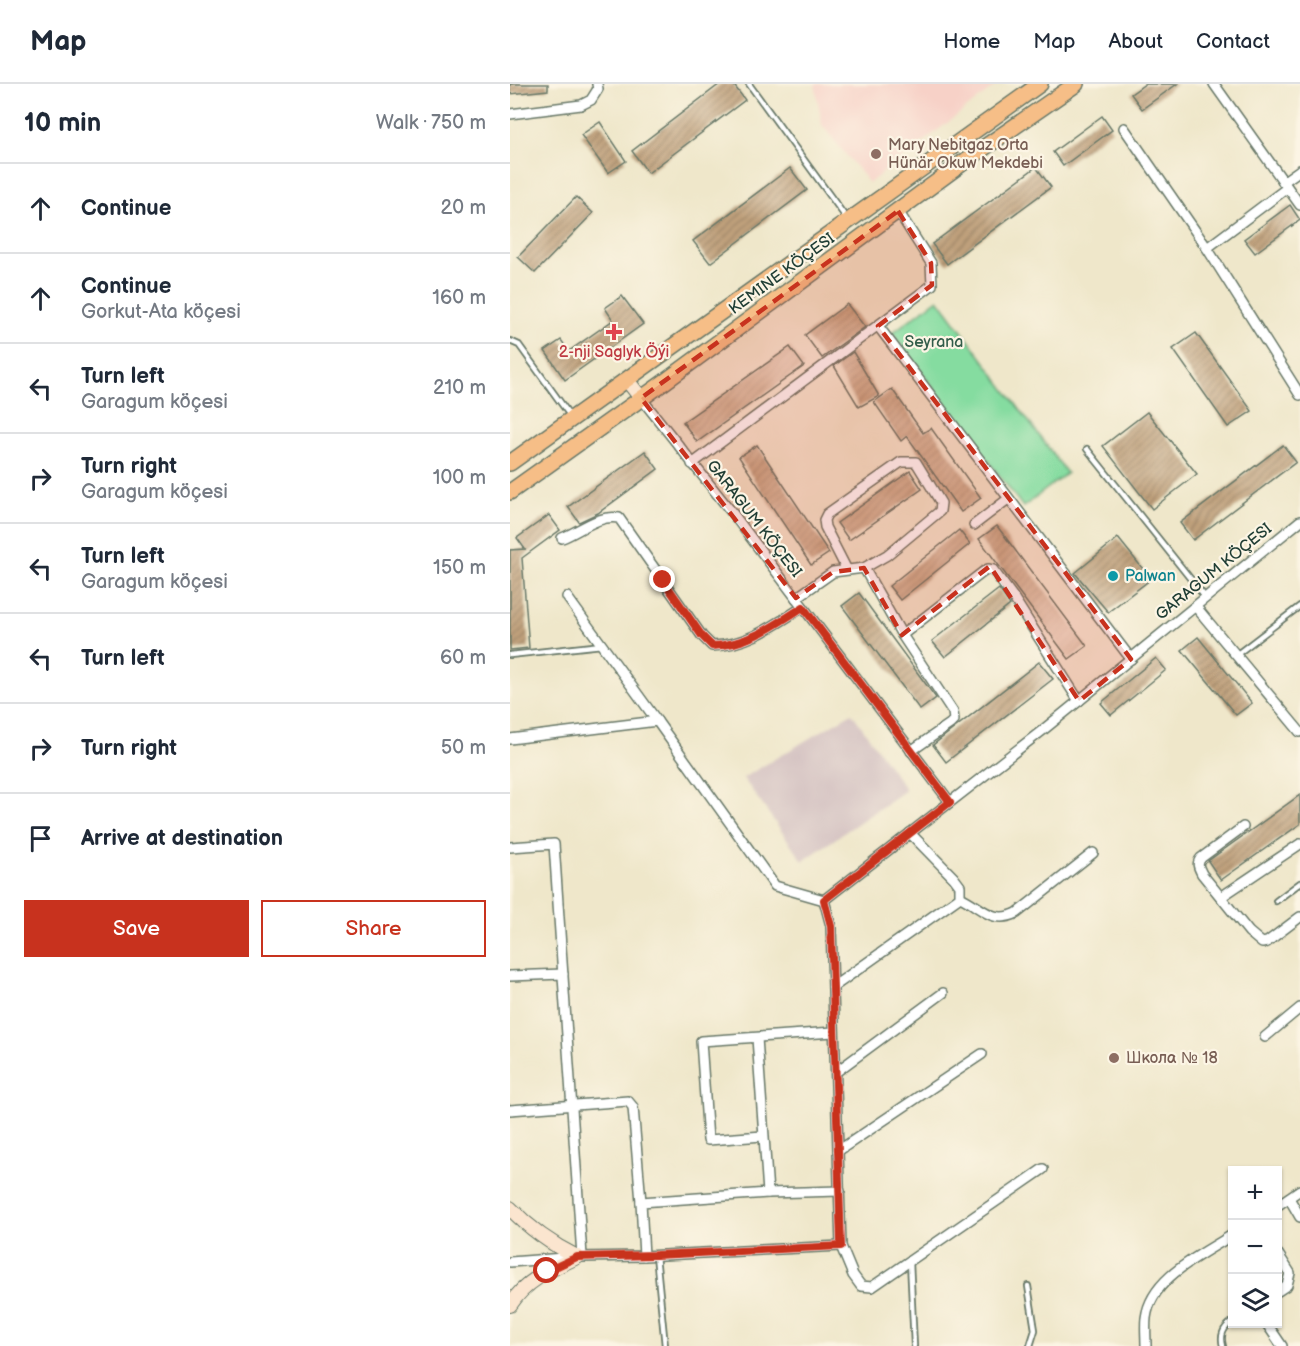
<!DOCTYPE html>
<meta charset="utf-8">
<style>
:root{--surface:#fff;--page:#f6f6f7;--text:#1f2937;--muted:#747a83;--line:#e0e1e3;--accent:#c8321e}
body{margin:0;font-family:"Balsamiq Sans",sans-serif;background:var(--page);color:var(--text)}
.controls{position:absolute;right:18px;bottom:18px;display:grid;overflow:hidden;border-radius:0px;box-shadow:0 2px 4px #0004}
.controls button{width:54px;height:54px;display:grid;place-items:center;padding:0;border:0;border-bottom:2px solid var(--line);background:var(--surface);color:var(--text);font:30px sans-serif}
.stop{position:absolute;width:18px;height:18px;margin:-14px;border:4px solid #c8321e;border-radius:50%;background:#fff}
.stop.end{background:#c8321e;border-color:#fff;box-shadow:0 2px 6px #0008}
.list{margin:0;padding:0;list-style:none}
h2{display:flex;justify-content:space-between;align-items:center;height:78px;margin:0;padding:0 24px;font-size:26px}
h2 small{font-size:20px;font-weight:400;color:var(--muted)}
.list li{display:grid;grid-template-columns:39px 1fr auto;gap:18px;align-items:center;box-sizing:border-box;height:90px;padding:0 24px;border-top:2px solid var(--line)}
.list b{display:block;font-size:22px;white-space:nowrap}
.list p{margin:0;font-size:20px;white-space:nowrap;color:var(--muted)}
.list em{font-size:20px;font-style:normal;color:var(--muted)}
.actions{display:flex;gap:12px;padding:18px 24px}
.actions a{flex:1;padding:14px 0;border:2px solid var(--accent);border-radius:0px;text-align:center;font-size:21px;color:var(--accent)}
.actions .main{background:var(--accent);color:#fff}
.icon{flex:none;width:33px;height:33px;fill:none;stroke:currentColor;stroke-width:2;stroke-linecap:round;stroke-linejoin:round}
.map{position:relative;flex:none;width:790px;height:1262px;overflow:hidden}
header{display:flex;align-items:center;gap:36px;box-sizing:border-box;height:84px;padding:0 30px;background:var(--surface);border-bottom:2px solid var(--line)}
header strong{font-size:28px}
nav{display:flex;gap:33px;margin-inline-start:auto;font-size:21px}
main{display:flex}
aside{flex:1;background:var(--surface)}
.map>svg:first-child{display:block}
.built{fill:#f7d1c7}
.industrial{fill:#d2bfc0}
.green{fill:#85dca0;stroke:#528c6a;stroke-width:1.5}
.building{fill:url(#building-hatch)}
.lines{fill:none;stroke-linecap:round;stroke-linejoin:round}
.lane-casing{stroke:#687868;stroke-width:8}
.street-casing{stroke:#687868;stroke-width:12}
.secondary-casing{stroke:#687868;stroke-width:16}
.primary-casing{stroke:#687868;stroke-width:18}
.lane{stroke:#fff;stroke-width:4.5}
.street{stroke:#fff;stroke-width:9}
.secondary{stroke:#fbe5cf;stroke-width:14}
.primary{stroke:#f6be87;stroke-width:15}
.route{stroke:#c8321e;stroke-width:8}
.marked{fill:#c8321e;fill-opacity:0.2;stroke:#c8321e;stroke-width:4.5;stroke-dasharray:12 8;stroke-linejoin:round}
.education-dot{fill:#8d6e63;stroke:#fcf5e5;stroke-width:2}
.health-dot{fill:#e0444e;stroke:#fcf5e5;stroke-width:2}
.culture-dot{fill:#0f9aa8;stroke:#fcf5e5;stroke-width:2}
.labels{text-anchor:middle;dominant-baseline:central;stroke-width:4.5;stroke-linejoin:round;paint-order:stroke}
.education-label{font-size:16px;fill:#785e54;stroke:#fcf5e5;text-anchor:start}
.street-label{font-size:16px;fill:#1f3d34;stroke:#fcf5e5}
.park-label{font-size:16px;fill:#335d4a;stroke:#fcf5e5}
.health-label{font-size:16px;fill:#be3a42;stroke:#fcf5e5}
.culture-label{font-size:16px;fill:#0d838f;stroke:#fcf5e5;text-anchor:start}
</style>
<header>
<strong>Map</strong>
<nav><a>Home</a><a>Map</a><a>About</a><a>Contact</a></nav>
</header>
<main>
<aside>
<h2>10 min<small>Walk · 750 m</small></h2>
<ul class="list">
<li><svg class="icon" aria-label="ahead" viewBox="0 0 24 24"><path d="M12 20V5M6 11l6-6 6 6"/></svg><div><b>Continue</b></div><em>20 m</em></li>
<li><svg class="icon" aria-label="ahead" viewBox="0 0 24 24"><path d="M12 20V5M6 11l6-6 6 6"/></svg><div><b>Continue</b><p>Gorkut-Ata köçesi</p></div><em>160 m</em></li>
<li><svg class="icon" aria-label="left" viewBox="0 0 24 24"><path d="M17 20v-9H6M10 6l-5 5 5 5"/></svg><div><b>Turn left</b><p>Garagum köçesi</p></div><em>210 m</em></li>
<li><svg class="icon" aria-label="right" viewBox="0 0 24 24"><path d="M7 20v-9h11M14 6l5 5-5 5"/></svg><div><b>Turn right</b><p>Garagum köçesi</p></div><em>100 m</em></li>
<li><svg class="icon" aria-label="left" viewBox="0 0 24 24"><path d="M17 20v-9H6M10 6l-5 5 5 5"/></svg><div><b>Turn left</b><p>Garagum köçesi</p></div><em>150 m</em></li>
<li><svg class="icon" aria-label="left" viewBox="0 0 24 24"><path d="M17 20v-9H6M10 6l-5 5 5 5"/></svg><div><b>Turn left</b></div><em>60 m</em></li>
<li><svg class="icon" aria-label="right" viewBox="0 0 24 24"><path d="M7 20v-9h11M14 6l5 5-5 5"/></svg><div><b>Turn right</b></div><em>50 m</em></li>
<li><svg class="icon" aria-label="arrive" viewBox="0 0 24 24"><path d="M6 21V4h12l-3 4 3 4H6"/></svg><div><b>Arrive at destination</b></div></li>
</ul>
<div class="actions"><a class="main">Save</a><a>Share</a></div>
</aside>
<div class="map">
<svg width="790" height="1262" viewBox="0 0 790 1262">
<defs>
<pattern id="building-hatch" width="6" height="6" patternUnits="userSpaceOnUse" patternTransform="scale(1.5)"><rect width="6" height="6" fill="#bfa07c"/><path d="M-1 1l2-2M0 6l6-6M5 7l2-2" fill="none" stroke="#9b8466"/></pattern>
</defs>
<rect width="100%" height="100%" fill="#fcf5e5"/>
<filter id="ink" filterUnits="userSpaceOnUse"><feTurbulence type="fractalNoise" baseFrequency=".0167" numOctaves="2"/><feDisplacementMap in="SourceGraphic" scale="12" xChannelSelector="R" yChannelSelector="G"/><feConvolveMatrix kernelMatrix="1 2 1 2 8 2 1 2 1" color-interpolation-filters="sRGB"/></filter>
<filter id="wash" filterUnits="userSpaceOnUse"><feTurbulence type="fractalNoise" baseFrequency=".008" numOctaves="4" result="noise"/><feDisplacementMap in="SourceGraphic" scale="24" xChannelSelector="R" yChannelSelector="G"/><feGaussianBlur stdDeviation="1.35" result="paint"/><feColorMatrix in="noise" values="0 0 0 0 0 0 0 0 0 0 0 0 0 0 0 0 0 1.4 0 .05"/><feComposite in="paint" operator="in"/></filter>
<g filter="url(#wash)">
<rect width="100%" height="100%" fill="#efe7ca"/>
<!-- built -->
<polygon class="built" points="305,0 488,0 359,99 312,41"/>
<!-- industrial -->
<polygon class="industrial" points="342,629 396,706 293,777 233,694"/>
<!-- green -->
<polygon class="green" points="428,215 557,389 513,423 382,249"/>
<g id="blocks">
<!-- building -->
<g class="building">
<polygon points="0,0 38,0 38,6 0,10"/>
<polygon points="210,0 223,0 235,16 138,89 122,67"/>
<polygon points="635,0 667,0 632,25 621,10"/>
<polygon points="592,32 602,46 553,82 543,68"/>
<polygon points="90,38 116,77 98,89 71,51"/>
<polygon points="526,83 541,103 437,180 422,160"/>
<polygon points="280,84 297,106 200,179 183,157"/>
<polygon points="66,113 83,129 25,189 8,173"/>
<polygon points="780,121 790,136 745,169 734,155"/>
<polygon points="112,212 133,240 55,296 35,267 51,256 59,267 103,236 95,224"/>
<polygon points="337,220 355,243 312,274 295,251"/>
<polygon points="686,249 742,327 718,343 663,265"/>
<polygon points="280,263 294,282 187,358 173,338"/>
<polygon points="343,268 369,312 349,323 324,282"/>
<polygon points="382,305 413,349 421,344 471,414 451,428 397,352 391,357 364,318"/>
<polygon points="637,328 687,390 642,425 593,362"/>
<polygon points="247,361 319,469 301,481 229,373"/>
<polygon points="773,361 786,378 683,456 670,439"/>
<polygon points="135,367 148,385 88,429 69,438 58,423"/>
<polygon points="400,387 412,405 339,456 327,439"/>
<polygon points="39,431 50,446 12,474 19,564 0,566 0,466 15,465 7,454"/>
<polygon points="487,442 577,562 559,575 469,455"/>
<polygon points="449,446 460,460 390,516 379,502"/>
<polygon points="608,454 641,495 598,528 565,489"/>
<polygon points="489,505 500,521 435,573 422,557"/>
<polygon points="349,509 426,614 410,626 332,522"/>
<polygon points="688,553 742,619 726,631 672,566"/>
<polygon points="646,574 656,586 601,631 591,619"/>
<polygon points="529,578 543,595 436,678 423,661"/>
<polygon points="790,711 790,740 711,796 698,777"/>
</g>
</g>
</g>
<g filter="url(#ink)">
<use href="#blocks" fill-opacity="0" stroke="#687868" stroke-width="1.5"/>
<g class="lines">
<defs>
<g id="lane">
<polyline points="239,0 337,135"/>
<polyline points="0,257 9,261 61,333"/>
<polyline points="577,365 695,513"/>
<polyline points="0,571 92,561"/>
<polyline points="726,571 790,522"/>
<polyline points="766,817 790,799"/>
<polyline points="146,1171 155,1262"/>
<polyline points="400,1177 404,1262"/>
<polyline points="518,1202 525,1246 520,1262"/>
<path d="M713,1262C710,1251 713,1244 722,1238"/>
</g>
<g id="street">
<polyline points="704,0 790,121"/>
<polyline points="0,30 71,21 81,16 88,5 87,0"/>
<polyline points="614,44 697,164 790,311"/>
<polyline points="773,98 790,86"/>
<polyline points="697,164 777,104"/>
<polyline points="368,242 621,575"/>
<polyline points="131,314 223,430 440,718"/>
<polyline points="182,380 422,201 421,179 388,127"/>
<polyline points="464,441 498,415"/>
<path d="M52,454C70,447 89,430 109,434L192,552L202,562C236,562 265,541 293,523"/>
<polyline points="354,484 392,551 443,628 444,636 440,640 401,667"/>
<polyline points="57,513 147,637"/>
<polyline points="286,514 323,488 354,484 377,471 430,427 431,419 406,378 391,378 317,430 314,436 315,443 337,486"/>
<polyline points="686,523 790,648"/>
<polyline points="392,551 473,488 478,485 483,486 503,513 569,617"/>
<polyline points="0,655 147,637 265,802 314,816"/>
<path d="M733,743L691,774C686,780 689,784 692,790L739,848L752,859L757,858L790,833"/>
<polyline points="0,763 44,760 72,1172"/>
<path d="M450,813C472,823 482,841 507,829L583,769"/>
<polyline points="711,813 790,760"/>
<polyline points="0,892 53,890"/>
<polyline points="323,903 450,813 450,802 444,794 400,749"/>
<polyline points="755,953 790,924"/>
<polyline points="247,954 258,1109"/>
<polyline points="326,988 433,909"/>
<polyline points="0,1026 118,1017 123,1023 131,1118"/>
<polyline points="253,1052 198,1056 191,957 324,948"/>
<polyline points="328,1067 472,970"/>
<polyline points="533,1085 362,1203 351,1202 343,1191 331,1162 321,842 314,816 533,646 790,437"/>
<polyline points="779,1114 790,1133"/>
<polyline points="768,1121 790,1106"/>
<polyline points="768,1170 780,1189 777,1201 768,1207"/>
<polyline points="134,1172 131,1118 258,1109 330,1107"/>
<polyline points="0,1178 67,1173 134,1172 331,1162"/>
<polyline points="757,1240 772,1262"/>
<path d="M636,1262C636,1253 635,1243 636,1234C641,1193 692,1171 722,1151"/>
</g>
<g id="secondary">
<polyline points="117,296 131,314"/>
<path d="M0,1124C20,1145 41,1160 67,1173"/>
<path d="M0,1221C16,1196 41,1185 67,1173"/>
</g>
<g id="primary">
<polyline points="0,379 530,0"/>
<polyline points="0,408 153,299 462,72 566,0"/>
</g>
</defs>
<!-- lane casing -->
<use href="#lane" class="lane-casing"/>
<!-- street casing -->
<use href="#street" class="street-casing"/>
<!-- secondary casing -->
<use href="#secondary" class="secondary-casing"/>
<!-- primary casing -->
<use href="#primary" class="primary-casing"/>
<!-- lane -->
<use href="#lane" class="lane"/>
<!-- street -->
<use href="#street" class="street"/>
<!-- secondary -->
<use href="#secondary" class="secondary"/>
<!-- primary -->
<use href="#primary" class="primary"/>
</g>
</g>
<g class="lines" filter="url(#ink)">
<!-- route -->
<path class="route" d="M37,1187L67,1173L146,1171L331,1162L321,842L314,816L440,718L293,523C265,541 236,562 202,562L192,552L153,496"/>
</g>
<!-- marked area -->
<path class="marked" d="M388,127L421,179L422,201L368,242L621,575L569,617L480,482L392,551L354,484L323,488L286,514L131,314Z"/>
<!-- markers -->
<g class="education-dot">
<circle cx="366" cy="70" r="6"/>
<circle cx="604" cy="974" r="6"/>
</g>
<path class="health-dot" d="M101 239h6v6h6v6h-6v6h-6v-6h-6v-6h6z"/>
<circle class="culture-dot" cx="603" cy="492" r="6"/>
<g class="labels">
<!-- education labels -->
<g class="education-label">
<text x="378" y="61">Mary Nebitgaz Orta<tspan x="378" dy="18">Hünär Okuw Mekdebi</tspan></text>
<text x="616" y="974">Школа № 18</text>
</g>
<!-- street labels -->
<g class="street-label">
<text transform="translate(272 190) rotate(-36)">KEMINE KÖÇESI</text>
<text transform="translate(244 435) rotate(52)">GARAGUM KÖÇESI</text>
<text transform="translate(704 488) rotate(-39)">GARAGUM KÖÇESI</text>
</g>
<!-- park labels -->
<g class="park-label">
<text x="424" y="258">Seyrana</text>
</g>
<!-- health labels -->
<g class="health-label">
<text x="104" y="268">2-nji Saglyk Öýi</text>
</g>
<!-- culture labels -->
<g class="culture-label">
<text x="615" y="492">Palwan</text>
</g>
</g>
</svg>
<div class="controls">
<button>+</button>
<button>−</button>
<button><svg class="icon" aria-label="layers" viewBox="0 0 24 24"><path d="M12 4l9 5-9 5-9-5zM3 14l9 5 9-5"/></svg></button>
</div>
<div class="stop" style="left:37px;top:1187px"></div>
<div class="stop end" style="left:153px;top:496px"></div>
</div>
</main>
